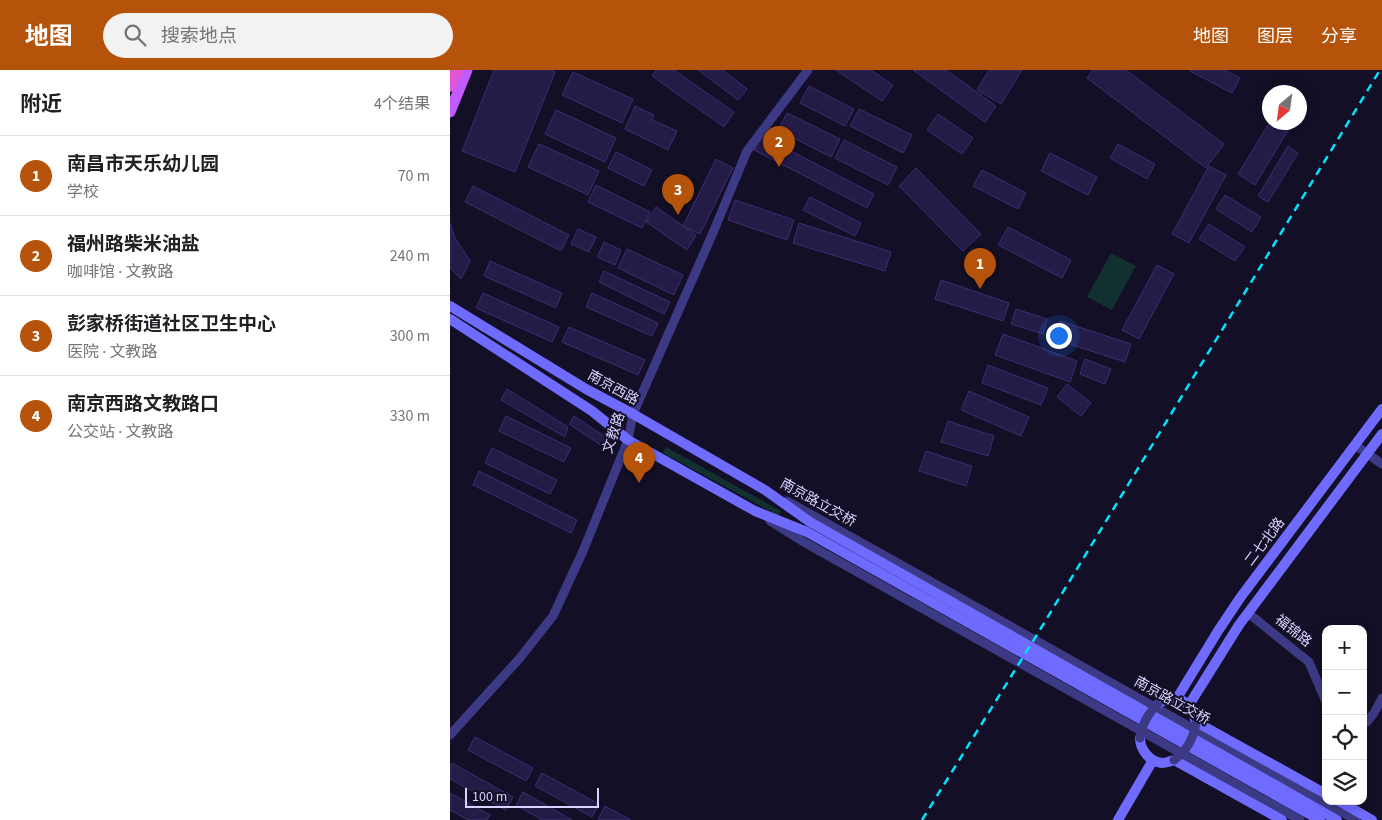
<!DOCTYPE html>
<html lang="zh">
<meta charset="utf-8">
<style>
:root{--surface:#fff;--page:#f2f2f2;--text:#202124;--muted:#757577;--line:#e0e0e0;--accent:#b45309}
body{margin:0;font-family:"Source Sans 3","Noto Sans SC",sans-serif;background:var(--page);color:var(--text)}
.controls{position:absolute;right:15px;bottom:15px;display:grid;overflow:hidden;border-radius:10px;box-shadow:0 2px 12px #0003}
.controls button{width:45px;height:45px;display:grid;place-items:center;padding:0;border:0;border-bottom:1px solid var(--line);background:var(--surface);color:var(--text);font:25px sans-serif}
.compass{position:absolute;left:812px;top:15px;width:45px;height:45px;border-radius:50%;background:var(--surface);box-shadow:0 2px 12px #0003;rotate:209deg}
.scale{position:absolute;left:15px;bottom:12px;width:134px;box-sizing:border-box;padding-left:5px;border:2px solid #d9d4ff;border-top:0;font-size:14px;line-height:18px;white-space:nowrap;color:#d9d4ff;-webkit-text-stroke:4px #130f26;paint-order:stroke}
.you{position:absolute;left:608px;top:265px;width:18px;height:18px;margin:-12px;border:4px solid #fff;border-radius:50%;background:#1a73e8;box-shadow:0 0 0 8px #1a73e833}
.badge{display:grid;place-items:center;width:32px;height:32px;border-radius:50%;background:var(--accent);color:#fff;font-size:16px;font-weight:700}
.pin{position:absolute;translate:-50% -41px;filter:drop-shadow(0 1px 2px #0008)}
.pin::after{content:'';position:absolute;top:26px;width:18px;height:15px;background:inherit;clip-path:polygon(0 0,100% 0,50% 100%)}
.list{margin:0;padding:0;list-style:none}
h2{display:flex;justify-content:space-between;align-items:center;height:65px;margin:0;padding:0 20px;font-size:21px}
h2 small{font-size:16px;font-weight:400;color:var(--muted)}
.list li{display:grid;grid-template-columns:32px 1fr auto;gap:15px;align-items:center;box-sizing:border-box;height:80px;padding:0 20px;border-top:1px solid var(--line)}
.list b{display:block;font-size:19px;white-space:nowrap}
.list p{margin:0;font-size:16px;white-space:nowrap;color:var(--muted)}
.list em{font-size:16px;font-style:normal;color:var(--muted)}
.icon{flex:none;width:28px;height:28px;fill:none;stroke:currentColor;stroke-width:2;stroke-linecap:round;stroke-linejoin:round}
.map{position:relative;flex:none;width:932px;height:750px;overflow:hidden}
header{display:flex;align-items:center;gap:30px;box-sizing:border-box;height:70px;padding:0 25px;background:var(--accent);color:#fff}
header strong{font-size:24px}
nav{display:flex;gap:28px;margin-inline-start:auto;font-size:18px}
.search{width:350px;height:45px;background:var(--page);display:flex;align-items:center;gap:12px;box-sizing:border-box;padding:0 18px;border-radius:28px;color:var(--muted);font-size:19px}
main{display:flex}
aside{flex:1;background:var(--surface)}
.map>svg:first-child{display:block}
.green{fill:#12302f}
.building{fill:#241b47;stroke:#3b2d73}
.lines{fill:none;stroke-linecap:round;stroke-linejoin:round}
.tertiary{stroke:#3d3a85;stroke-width:9}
.secondary{stroke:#6f6bff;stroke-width:10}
.primary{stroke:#c25bff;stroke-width:11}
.trunk{stroke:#e055d1;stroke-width:12}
.rail{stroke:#00e5ff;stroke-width:2.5;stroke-dasharray:8 6;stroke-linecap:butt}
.tertiary-bridge{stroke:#3d3a85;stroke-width:9}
.labels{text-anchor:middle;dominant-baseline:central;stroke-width:4;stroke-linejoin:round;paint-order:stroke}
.street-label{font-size:14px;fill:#d9d4ff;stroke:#130f26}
</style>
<header>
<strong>地图</strong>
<div class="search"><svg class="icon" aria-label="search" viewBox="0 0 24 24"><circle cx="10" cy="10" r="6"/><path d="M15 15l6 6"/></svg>搜索地点</div>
<nav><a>地图</a><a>图层</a><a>分享</a></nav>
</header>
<main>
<aside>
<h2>附近<small>4个结果</small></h2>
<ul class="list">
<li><span class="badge">1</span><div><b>南昌市天乐幼儿园</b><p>学校</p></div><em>70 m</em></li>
<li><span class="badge">2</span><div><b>福州路柴米油盐</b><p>咖啡馆 · 文教路</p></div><em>240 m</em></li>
<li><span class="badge">3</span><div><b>彭家桥街道社区卫生中心</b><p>医院 · 文教路</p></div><em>300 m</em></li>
<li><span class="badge">4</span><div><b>南京西路文教路口</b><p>公交站 · 文教路</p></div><em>330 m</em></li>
</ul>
</aside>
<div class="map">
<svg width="932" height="750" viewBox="0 0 932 750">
<rect width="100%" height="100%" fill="#130f26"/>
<!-- green -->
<g class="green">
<polygon points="661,183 686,196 662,240 637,227"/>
<polygon points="216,377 331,441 329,446 213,383"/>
</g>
<!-- building -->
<g class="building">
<polygon points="44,0 101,0 105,2 65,102 12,81"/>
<polygon points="206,0 224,0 284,42 274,57 202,6"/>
<polygon points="248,0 273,0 297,19 288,30"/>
<polygon points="386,0 421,0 443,15 432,31"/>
<polygon points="463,0 496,0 546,36 535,52"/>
<polygon points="539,0 572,0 551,34 527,20"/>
<polygon points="643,0 676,0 774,74 756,98 637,8"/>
<polygon points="741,0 775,0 790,8 782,23 740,1"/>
<polygon points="123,2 183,29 172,53 112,25"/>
<polygon points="359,16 404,39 395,56 350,33"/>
<polygon points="849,32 854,35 849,43"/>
<polygon points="185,36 204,45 202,50 227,61 218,80 175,59"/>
<polygon points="409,39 462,65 453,83 400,56"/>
<polygon points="106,40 166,68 155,92 95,64"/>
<polygon points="337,43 390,69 381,87 328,60"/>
<polygon points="488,44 523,68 512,84 477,60"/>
<polygon points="820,52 843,52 805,115 788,104"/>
<polygon points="312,66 424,124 417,138 304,80"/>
<polygon points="394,70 447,97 438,115 385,88"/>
<polygon points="89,74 149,101 138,125 78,97"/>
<polygon points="668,74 705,94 697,109 660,88"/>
<polygon points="838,76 848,83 818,132 808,126"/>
<polygon points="166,82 202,100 194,116 158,98"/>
<polygon points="600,83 647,107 638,125 591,101"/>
<polygon points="266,89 283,98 250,164 233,156"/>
<polygon points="759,96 776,105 739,173 722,164"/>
<polygon points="466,98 531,164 513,181 449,116"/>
<polygon points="532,100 576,123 568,139 523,116"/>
<polygon points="146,115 200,142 192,158 138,132"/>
<polygon points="23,116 119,165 111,181 15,132"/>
<polygon points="775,125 811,147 802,162 766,139"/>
<polygon points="360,127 411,153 405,166 353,140"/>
<polygon points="285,130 344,150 337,170 278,150"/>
<polygon points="206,137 246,165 237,180 196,152"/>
<polygon points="0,153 5,168 20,191 11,209 0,198"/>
<polygon points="349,153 441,182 435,201 343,173"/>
<polygon points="759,154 795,177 785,191 749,169"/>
<polygon points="558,157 621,190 612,208 548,175"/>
<polygon points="128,159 146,167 139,182 121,174"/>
<polygon points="154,172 171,180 165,195 147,187"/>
<polygon points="177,179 233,205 224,225 168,198"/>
<polygon points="40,191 112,223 106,238 34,206"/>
<polygon points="707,195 724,204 689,269 672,260"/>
<polygon points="154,201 220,232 214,244 149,212"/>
<polygon points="491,210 559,233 553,251 485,229"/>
<polygon points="33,223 109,257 102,272 26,238"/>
<polygon points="142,223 208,253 202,266 136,237"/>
<polygon points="566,239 597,249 593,264 561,254"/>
<polygon points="610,251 681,274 675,292 604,269"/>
<polygon points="119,257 195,290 188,305 112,272"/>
<polygon points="553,264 627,291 620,312 545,285"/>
<polygon points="635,289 661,299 655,314 630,304"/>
<polygon points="538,295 598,318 591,335 532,313"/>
<polygon points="617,314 641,333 631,346 607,327"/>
<polygon points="57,319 118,357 115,367 51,330"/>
<polygon points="519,321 579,347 571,366 511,340"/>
<polygon points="56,346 121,378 114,392 49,361"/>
<polygon points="124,346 160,370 155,378 119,354"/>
<polygon points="498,351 544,366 538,386 491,372"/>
<polygon points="42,378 107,410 100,424 35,393"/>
<polygon points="476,381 522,396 516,416 469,401"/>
<polygon points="29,401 127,450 121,463 23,415"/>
<polygon points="25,667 83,698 76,711 18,680"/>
<polygon points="2,693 63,727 56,740 0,709 0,696"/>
<polygon points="92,703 149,734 142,747 85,716"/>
<polygon points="73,722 122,750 92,750 66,735"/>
<polygon points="0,723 40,745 37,750 18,750 0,740"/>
<polygon points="155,736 181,750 150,750 148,749"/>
</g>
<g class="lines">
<!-- tertiary -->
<g class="tertiary">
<polyline points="905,375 932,394"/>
<polyline points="337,431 906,750"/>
<polyline points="320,451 352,471 850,750"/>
<polyline points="798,543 859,592 876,632"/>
<polyline points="913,653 917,652 924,643 932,628"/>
<polyline points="0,665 69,589 103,546 133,481 178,370 183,344 262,165 297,81 358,0"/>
</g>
<!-- secondary -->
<g class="secondary">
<polyline points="0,236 136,319 183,344 315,420 360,452 887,750"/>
<polyline points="0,249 142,341 178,370 305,441 357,462 870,750"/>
<polyline points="727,628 768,561 790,528 932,339"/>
<path d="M708,634C718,627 731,626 739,636C743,640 744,647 746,652L876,724"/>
<polyline points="739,635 789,555 932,364"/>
<path d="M690,668C690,680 700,692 712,693C716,693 721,691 724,690L832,750"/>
<polyline points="889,731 922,750"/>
<polyline points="668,750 703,690"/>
</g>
<!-- primary -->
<polyline class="primary" points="0,42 17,0"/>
<!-- trunk -->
<polyline class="trunk" points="0,16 7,0"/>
<!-- rail -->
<polyline class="rail" points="472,750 588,563 930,0"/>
<!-- tertiary-bridge -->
<g class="tertiary-bridge">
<path d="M690,668C691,656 699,642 708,634"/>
<path d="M724,690C738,680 744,668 746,652"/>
</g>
</g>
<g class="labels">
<!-- street labels -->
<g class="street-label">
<text transform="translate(163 318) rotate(29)">南京西路</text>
<text transform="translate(164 363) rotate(-72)">文教路</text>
<text transform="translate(368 433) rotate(29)">南京路立交桥</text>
<text transform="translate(815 472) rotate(-53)">二七北路</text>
<text transform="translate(843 561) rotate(39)">福锦路</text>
<text transform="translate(722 631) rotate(29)">南京路立交桥</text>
</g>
</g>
</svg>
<div class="controls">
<button>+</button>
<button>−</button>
<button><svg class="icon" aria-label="locate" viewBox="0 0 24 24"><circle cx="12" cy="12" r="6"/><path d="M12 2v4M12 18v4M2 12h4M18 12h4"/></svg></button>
<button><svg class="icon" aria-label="layers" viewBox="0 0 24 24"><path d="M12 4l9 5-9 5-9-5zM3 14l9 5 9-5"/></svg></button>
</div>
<svg class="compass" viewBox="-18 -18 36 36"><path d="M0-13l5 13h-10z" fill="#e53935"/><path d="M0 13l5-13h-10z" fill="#757577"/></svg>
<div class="scale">100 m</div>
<div class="you"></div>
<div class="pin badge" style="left:530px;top:219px">1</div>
<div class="pin badge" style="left:329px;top:97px">2</div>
<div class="pin badge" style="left:228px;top:145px">3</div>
<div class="pin badge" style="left:189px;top:413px">4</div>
</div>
</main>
